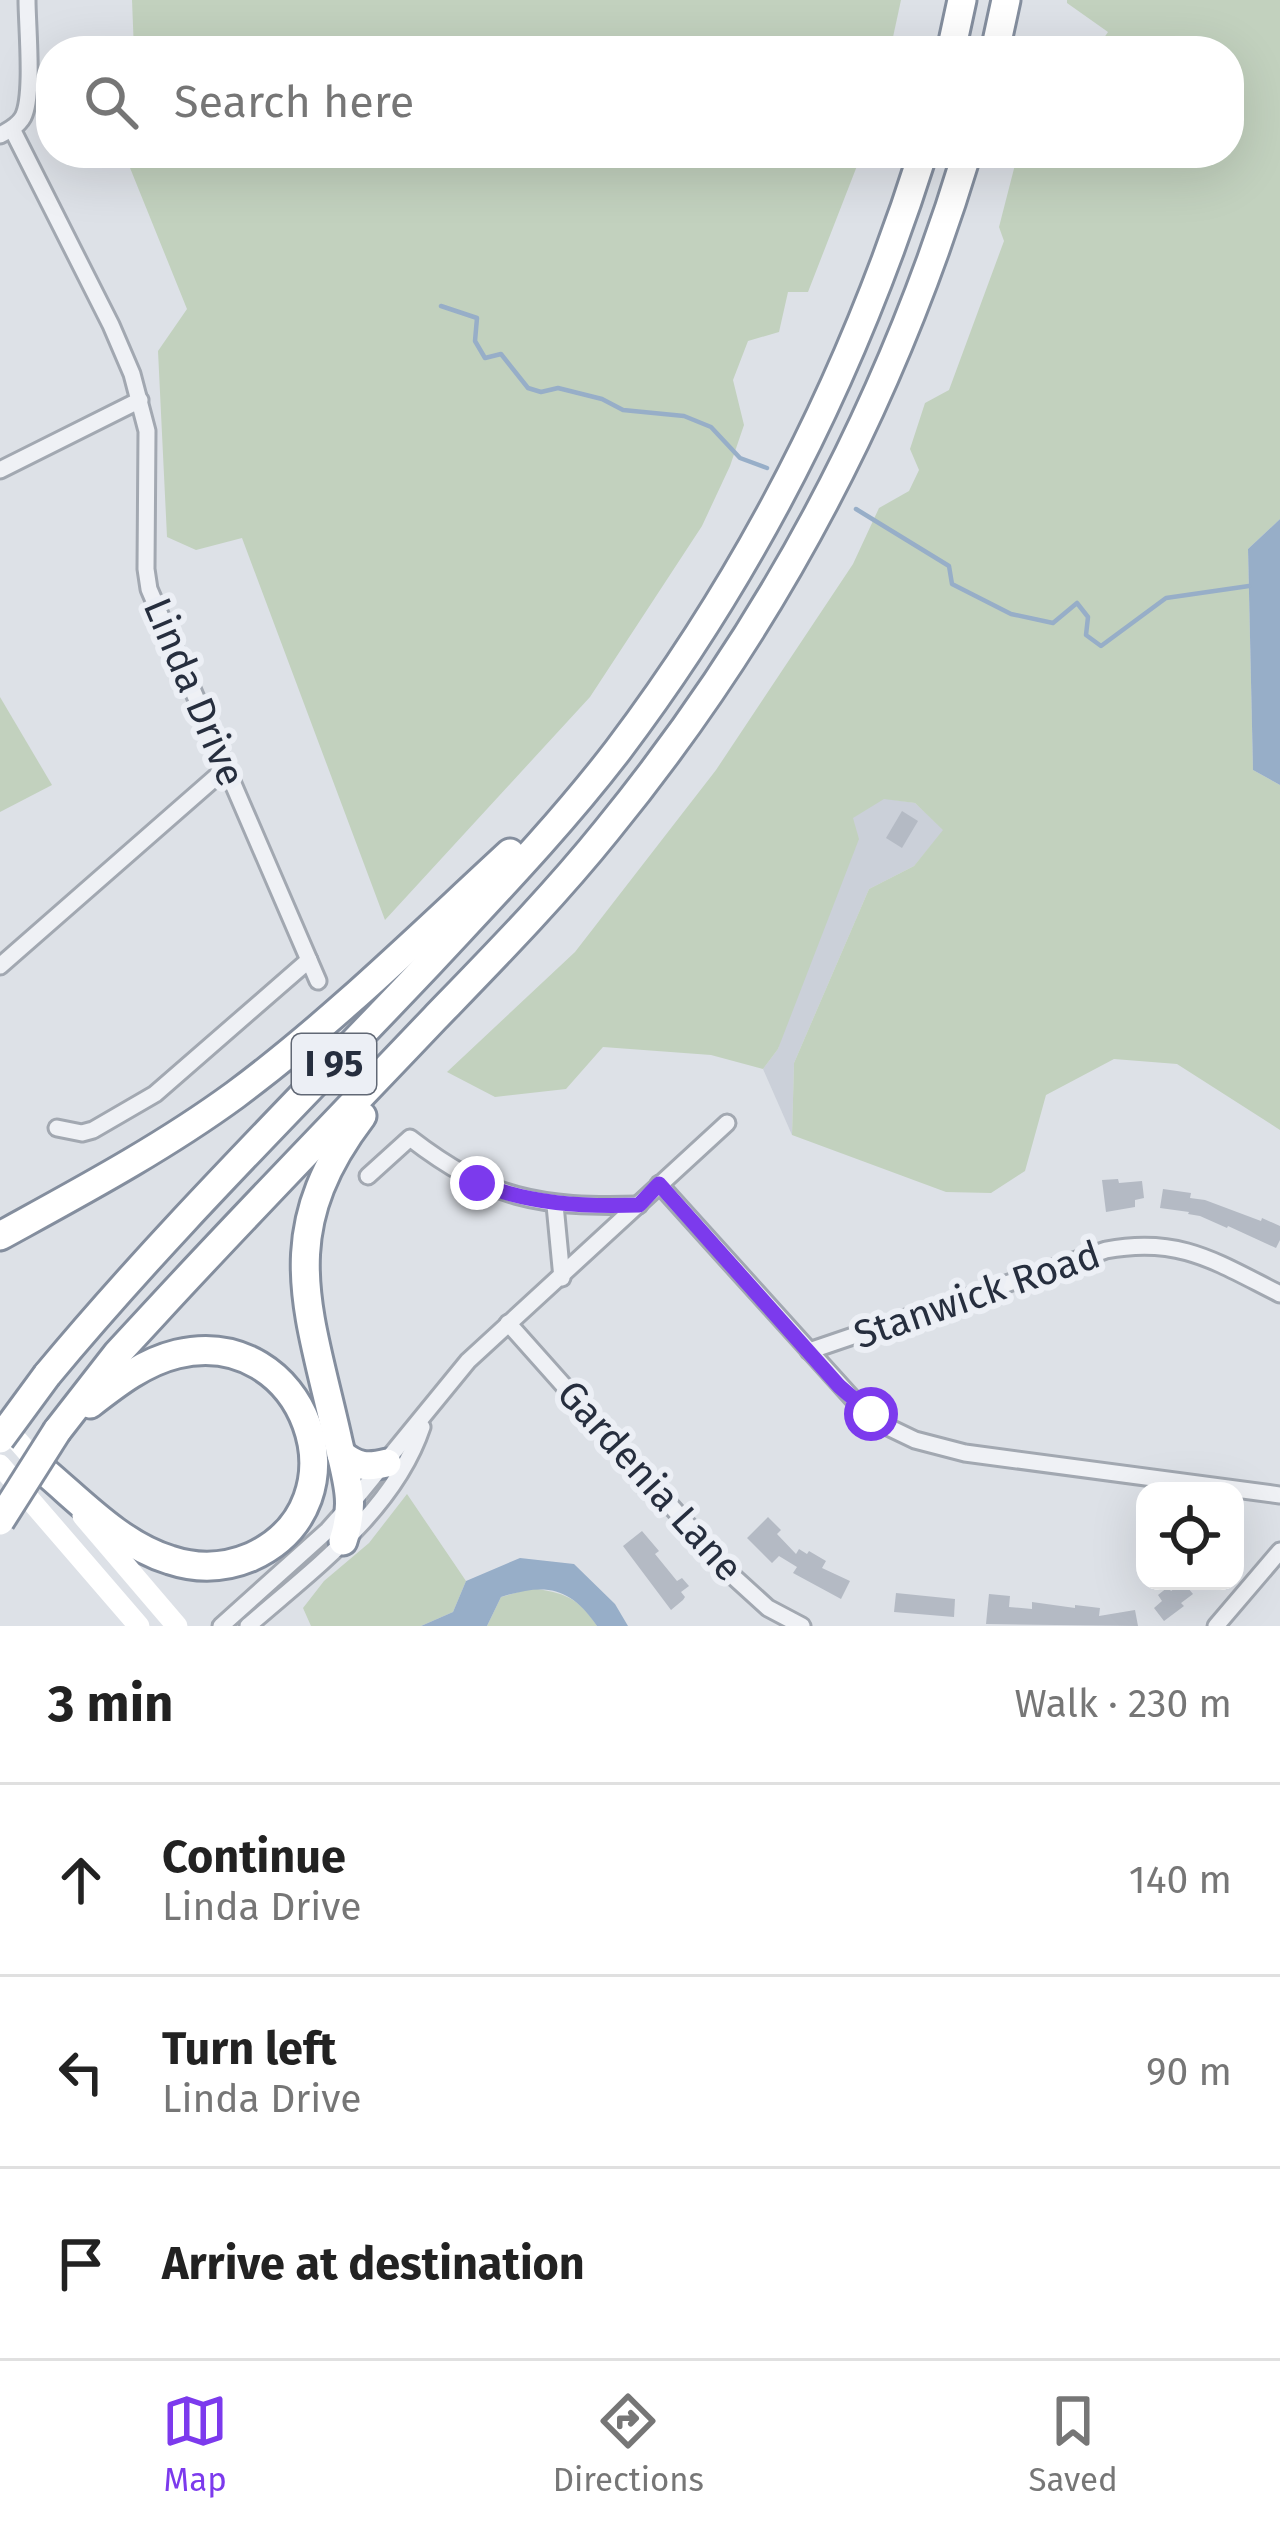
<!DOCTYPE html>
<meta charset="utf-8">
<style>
:root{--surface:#fff;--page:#f2f2f2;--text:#222;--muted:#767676;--line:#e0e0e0;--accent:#7c3aed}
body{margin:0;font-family:"Fira Sans",sans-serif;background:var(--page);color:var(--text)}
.controls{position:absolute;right:36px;bottom:36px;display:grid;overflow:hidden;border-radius:24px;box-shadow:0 12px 48px #0002}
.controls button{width:108px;height:108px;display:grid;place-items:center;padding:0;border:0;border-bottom:3px solid var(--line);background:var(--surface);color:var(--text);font:60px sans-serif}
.stop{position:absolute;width:36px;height:36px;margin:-27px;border:9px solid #7c3aed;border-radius:50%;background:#fff}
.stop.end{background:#7c3aed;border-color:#fff;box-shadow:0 3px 12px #0008}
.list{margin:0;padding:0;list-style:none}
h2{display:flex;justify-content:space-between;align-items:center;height:156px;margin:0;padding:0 48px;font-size:51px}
h2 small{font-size:39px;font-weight:400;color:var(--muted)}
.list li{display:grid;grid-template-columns:78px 1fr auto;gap:36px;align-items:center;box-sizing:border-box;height:192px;padding:0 48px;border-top:3px solid var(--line)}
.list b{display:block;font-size:45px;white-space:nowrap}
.list p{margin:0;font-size:39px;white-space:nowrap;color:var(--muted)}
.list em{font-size:39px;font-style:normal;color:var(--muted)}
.icon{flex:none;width:66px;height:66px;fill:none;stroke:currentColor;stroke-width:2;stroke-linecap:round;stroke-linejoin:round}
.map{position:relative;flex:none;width:1280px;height:1626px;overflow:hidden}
.search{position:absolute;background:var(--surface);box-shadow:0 12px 48px #0002;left:36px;right:36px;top:36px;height:132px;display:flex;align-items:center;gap:30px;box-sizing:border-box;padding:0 42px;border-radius:48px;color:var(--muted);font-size:45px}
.sheet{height:732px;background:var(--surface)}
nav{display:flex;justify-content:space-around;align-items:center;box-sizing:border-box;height:168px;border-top:3px solid var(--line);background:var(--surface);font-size:33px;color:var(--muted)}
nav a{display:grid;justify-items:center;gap:6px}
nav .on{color:var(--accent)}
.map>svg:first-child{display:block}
.built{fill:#cbd0d9}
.green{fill:#c2d1be}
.water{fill:#97aec8}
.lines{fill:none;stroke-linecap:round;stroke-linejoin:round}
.stream{stroke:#97aec8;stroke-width:4.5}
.building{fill:#b4bac4}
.minor-casing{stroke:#a2a8b1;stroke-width:21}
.motorway-casing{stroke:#848e9e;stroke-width:33}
.minor{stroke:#eff1f5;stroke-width:15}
.secondary{stroke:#fff;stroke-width:21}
.motorway{stroke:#fff;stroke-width:27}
.motorway-bridge-casing{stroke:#848e9e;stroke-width:33;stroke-linecap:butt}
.motorway-bridge{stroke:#fff;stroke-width:27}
.route{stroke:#7c3aed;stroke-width:15}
.labels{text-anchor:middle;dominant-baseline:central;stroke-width:12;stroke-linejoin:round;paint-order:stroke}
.shield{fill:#eceff5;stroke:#616875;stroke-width:3}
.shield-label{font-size:36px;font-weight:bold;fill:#262e3e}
.street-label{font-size:39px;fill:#262e3e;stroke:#eceff5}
</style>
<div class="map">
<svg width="1280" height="1626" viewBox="0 0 1280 1626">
<rect width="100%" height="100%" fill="#dde1e7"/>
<!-- built -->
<polygon class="built" points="883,798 915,803 944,830 914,866 869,889 794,1063 792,1135 763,1069 778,1049 852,818"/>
<!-- green -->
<g class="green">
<polygon points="132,0 901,0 890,51 134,51"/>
<polygon points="1067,0 1280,0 1280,519 1248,549 1253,770 1280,785 1280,1130 1177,1064 1114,1059 1046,1095 1025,1171 991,1193 946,1192 792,1135 794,1063 869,889 914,866 943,830 915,803 884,799 853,818 859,839 778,1049 763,1069 711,1055 603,1047 566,1089 495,1097 447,1072 575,952 716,770 853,564 879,508 909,491 919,470 910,449 925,403 949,390 1004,241 999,227 1018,153 1229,153 1229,51 1095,51 1108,32 1067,3"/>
<polygon points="124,153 862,153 808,292 788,292 779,332 748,341 733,380 744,425 730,466 702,526 590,697 385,920 242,538 196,550 167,537 158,351 187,309"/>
<polygon points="0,697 52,785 0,812"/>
<polygon points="407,1494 466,1581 453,1612 421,1626 311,1626 303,1608 324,1581 369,1543"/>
<path d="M532,1588C564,1593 578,1597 597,1626H487L501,1597Z"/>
</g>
<!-- water -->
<g class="water">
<polygon points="1280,519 1280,785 1253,770 1248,549"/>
<path d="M520,1558L574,1564L615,1604L628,1626H597C570,1586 545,1583 501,1597L487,1626H421L453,1612L466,1581Z"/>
</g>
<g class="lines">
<!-- stream -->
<g class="stream">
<polyline points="441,306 477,318 475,341 485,358 501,354 528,388 541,392 558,388 602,399 623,410 684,416 711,427 740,458 767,468"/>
<polyline points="856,509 949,566 952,584 1011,614 1053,623 1077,603 1088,617 1086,635 1101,646 1166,598 1249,586"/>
</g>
</g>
<!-- building -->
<g class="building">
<polygon points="902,811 918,821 902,848 886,838"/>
<polygon points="1118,1179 1119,1183 1142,1181 1144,1198 1135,1200 1135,1207 1106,1212 1102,1180"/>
<polygon points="1163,1189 1191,1193 1190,1198 1205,1200 1261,1221 1262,1218 1280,1226 1280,1240 1276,1248 1228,1226 1227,1228 1200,1216 1188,1214 1189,1212 1160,1208"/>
<polygon points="768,1517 781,1530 777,1534 796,1554 799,1549 807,1554 809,1551 826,1561 822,1568 850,1581 841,1599 793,1573 797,1567 779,1556 772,1563 747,1538"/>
<polygon points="642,1531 659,1551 655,1554 677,1581 682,1578 689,1586 681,1592 685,1597 683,1600 671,1610 623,1546"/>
<polygon points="1183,1582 1193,1594 1181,1603 1184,1606 1164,1621 1154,1608 1162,1601 1158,1595 1168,1587 1171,1591"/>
<polygon points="896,1593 955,1599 954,1617 894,1612"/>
<polygon points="989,1594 1010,1596 1009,1607 1032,1609 1032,1602 1075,1608 1075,1605 1100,1608 1099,1616 1135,1610 1138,1626 986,1624"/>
</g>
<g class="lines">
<defs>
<g id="minor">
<polyline points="12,129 111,325 132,374 147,431 146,569 149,589 318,981"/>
<path d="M0,135C8,131 18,126 23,117C34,96 27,26 27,0"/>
<polyline points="0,470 140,400"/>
<polyline points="0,966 225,769"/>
<polyline points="57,1128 82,1133 93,1130 155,1094 309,960"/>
<path d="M368,1176L410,1138C489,1199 540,1208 639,1205"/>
<polyline points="659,1184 853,1399 890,1428 915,1440 965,1453 1280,1495"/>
<polyline points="555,1205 562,1278"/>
<polyline points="508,1323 735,1578 768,1608 802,1626"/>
<path d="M809,1351L1106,1250C1180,1236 1216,1262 1280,1294"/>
<polyline points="221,1626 328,1530 351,1504 468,1361 727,1123"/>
<path d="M248,1626C312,1570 394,1511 422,1427"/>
<polyline points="1216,1626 1280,1551"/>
</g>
<g id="motorway">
<polyline points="951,51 962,0"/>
<polyline points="995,51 1006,0"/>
<path d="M0,1236C80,1192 161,1149 235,1095C333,1022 421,935 510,853"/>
<path d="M47,1375C165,1233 298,1102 425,968C491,897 559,827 618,750C754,570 855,368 923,153"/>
<path d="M57,1431L117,1354L154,1314C246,1214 341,1117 435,1018C494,957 554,896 607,830C771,629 892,401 967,153"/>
<path d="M341,1454C357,1467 367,1468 387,1463"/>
<path d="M44,1471C82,1503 121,1545 170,1560C197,1569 225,1568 251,1557C370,1503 305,1324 177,1354C144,1362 117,1383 90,1404"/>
<path d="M343,1541C356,1503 347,1480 338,1441C309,1310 272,1234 362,1116"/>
</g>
</defs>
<!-- minor casing -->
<use href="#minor" class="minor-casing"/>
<!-- motorway casing -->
<use href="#motorway" class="motorway-casing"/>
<!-- minor -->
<use href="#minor" class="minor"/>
<!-- secondary -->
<g class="secondary">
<polyline points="0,1421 47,1474"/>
<polyline points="0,1465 139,1626"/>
<polyline points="83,1516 177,1626"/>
</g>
<!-- motorway -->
<use href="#motorway" class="motorway"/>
<defs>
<g id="motorway-bridge">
<polyline points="0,1439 47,1375"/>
<polyline points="0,1521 57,1431"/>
</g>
</defs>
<!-- motorway-bridge casing -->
<use href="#motorway-bridge" class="motorway-bridge-casing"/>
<!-- motorway-bridge -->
<use href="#motorway-bridge" class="motorway-bridge"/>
</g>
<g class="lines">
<!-- route -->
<path class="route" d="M477,1183C531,1204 581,1207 639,1205L659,1184L839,1386L871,1414"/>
</g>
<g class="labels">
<!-- shield labels -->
<rect class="shield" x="292" y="1034" width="84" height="60" rx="9"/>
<g class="shield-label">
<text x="334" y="1064">I 95</text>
</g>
<!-- street labels -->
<g class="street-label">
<text transform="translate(194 692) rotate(67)">Linda Drive</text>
<text transform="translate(977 1295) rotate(-19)">Stanwick Road</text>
<text transform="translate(650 1481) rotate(48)">Gardenia Lane</text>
</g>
</g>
</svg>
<div class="controls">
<button><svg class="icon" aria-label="locate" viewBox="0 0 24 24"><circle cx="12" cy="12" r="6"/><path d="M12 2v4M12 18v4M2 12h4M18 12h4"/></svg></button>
</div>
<div class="stop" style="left:871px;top:1414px"></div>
<div class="stop end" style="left:477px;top:1183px"></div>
<div class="search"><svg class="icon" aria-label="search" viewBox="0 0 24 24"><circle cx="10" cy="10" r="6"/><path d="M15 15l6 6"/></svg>Search here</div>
</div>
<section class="sheet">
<h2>3 min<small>Walk · 230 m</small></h2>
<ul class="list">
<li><svg class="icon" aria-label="ahead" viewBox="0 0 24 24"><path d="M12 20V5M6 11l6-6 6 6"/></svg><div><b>Continue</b><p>Linda Drive</p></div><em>140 m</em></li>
<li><svg class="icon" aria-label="left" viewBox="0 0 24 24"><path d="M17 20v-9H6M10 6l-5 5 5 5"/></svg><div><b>Turn left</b><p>Linda Drive</p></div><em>90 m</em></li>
<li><svg class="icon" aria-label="arrive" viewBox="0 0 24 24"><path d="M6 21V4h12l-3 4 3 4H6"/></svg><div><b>Arrive at destination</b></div></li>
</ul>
</section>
<nav>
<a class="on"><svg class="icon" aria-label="map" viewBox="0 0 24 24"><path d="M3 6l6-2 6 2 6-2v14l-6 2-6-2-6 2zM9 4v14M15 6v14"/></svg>Map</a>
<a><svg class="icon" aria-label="directions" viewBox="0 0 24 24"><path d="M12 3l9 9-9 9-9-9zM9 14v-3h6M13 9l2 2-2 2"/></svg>Directions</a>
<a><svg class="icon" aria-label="saved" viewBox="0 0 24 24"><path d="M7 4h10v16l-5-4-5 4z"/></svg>Saved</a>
</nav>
